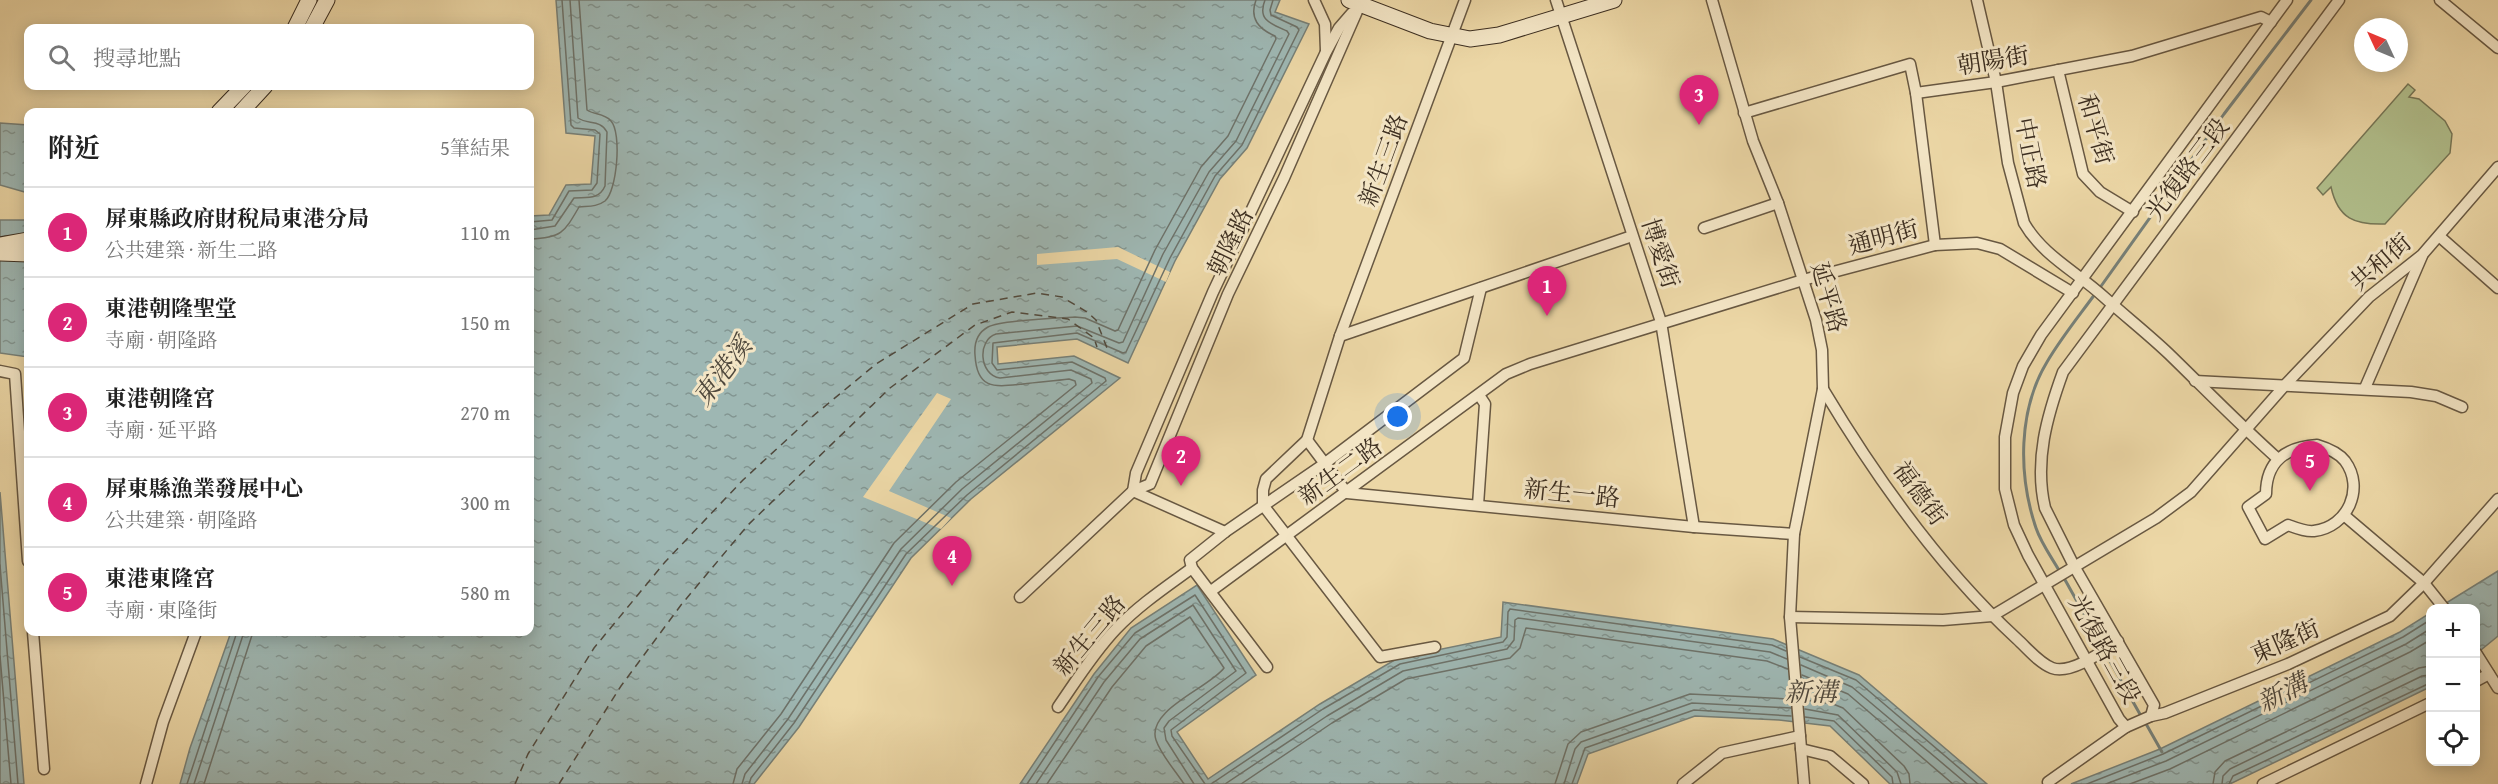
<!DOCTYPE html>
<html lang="zh-TW">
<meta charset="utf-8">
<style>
:root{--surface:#fff;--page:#f2f2f2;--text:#222;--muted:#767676;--line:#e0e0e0;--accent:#db2777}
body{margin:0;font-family:"Gentium Book Plus","Noto Serif TC",serif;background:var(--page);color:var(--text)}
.controls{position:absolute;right:18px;bottom:18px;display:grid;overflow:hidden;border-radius:12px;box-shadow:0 3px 15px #0003}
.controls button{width:54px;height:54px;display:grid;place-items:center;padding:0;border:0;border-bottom:2px solid var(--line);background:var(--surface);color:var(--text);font:30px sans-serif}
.compass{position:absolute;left:2354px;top:18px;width:54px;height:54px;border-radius:50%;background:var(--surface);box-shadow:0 3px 15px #0003;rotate:314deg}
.you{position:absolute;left:1398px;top:417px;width:21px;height:21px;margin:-15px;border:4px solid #fff;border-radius:50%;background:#1a73e8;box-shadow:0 0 0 9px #1a73e833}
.badge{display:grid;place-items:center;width:39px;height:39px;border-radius:50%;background:var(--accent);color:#fff;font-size:20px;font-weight:700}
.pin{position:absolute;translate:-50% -50px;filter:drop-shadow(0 2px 3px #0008)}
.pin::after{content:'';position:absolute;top:32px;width:21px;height:18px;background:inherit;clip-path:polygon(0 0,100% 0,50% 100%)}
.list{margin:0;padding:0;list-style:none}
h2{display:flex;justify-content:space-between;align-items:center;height:78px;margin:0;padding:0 24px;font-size:26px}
h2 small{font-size:20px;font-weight:400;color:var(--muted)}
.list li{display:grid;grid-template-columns:39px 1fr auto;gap:18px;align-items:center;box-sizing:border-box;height:90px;padding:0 24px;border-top:2px solid var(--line)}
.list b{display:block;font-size:22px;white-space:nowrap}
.list p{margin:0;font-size:20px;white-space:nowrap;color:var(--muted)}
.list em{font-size:20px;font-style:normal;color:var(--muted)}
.icon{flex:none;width:33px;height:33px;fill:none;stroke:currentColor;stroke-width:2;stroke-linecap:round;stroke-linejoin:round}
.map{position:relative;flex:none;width:2498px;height:784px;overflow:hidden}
.search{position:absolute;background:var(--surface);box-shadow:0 3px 15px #0003;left:24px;top:24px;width:510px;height:66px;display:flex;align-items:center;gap:15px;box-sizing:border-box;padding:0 21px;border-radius:12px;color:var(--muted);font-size:22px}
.panel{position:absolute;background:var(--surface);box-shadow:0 3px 15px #0003;left:24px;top:108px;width:510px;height:528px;border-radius:12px}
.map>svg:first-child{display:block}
.grass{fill:#b1bf8c;stroke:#767656;stroke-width:1.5}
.water{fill:url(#water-ripples);stroke:#778078;stroke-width:1.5}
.pier{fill:#ecd7a6}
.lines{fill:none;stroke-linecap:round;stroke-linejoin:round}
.shore{stroke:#6d726a;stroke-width:1.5}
.stream{stroke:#778078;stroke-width:3}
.ferry{stroke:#50493d;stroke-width:1.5;stroke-dasharray:8 6;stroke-linecap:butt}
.street-casing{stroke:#685842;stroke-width:13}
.secondary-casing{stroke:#3c2e20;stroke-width:17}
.street{stroke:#f3e5c5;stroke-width:10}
.secondary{stroke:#f3e5c5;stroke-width:15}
.labels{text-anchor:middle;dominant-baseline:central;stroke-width:6;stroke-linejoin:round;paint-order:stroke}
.street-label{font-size:24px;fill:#3c2e20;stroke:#f3e5c5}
.water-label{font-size:26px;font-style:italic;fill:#50493d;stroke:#f3e5c5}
</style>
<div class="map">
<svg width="2498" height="784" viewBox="0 0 2498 784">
<defs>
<pattern id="water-ripples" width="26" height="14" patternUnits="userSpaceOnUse" patternTransform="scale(1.5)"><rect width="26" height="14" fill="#9eb7b3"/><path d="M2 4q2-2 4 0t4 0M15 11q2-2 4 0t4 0" fill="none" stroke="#829591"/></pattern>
</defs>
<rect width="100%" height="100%" fill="#ecd7a6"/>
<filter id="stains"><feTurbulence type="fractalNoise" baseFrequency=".00333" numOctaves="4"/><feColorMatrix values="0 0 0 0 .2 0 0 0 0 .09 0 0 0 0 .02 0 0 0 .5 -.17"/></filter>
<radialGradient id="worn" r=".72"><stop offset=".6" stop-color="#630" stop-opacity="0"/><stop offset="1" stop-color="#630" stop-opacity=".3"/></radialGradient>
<!-- grass -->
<path class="grass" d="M2408,84L2415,90L2409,97L2419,99L2445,121L2452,134L2450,153L2385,224C2355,225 2338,219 2331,187L2323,195L2317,188Z"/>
<!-- water -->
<g class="water">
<polygon points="556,0 1280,0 1275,12 1309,24 1247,148 1220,179 1175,261 1128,363 1077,339 997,347 998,364 1074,356 1120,378 971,499 911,558 799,727 754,784 180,784 190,748 231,632 530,632 530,216 549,215 566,185 591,184 595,136 566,133"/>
<polygon points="0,123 28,125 28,193 0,185"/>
<polygon points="0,220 28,220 28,357 0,353"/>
<polygon points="0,492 24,784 0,784"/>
<polygon points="2498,571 2498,636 2476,654 2476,608 2438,608"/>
<polygon points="1197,585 1256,675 1177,732 1208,779 1320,704 1398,658 1501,637 1503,602 1773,639 1859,675 1987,784 1890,784 1830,726 1779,720 1695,716 1588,754 1577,784 1020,784 1094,674 1131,628"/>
<polygon points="2430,613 2430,687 2230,784 2071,784 2160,749 2400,632"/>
</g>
<!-- pier -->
<g class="pier">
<polygon points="1118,247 1170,272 1166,282 1117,259 1037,265 1037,254"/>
<polygon points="937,393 951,399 889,491 951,518 941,529 863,497"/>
</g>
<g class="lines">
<!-- shore -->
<g class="shore">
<polyline points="530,222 552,220 569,191 592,190 597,183 600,134 595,130 574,128 571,125 562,0"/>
<path d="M530,230L555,226L574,198C587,197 599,200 605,186L607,132C600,119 588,125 578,118L570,0"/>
<path d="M530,239C561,238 564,233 579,207C588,206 597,207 605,201C617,191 622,133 611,121C604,113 594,115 587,110L579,0"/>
<polyline points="0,565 18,784"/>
<polyline points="0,656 11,784"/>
<polyline points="1800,657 1856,680 1978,784"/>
<polyline points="1801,665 1852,687 1967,784"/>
<polyline points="1802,675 1848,694 1953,784"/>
<polyline points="1804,700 1833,704 1843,708 1904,766 1909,774 1910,784"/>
<polyline points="1805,709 1838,715 1897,772 1901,784"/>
<polyline points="1805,717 1834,721 1892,777 1893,784"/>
<polyline points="187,784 237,632"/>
<polyline points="194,784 244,632"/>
<polyline points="204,784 253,632"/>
<path d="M733,784L737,769L781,714L894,543L956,482L1076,385L1075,381L1069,379C1054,381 1038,382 1023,384C994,387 977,390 975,355C974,343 977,333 988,327C1001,320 1057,318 1075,317L1085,318L1115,331L1118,330L1155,250L1201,167L1228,136L1276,39L1275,36C1259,29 1249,19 1256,0"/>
<path d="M742,784L745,774L788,719L901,549L962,489L1092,383L1091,379L1071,370L1000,378C979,375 977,340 996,334L1077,326L1119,343L1123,342L1163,254L1209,172L1236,141L1289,34L1287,31C1271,24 1257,20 1265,0"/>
<polyline points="749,784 751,778 794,723 906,554 967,495 1106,381 1105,378 1072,362 997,370 992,363 993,343 1077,333 1123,353 1126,352 1170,258 1215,176 1242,145 1299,30 1297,27 1271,15 1270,10 1273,0"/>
<polyline points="1027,784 1098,677 1135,633 1195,595 1246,673 1171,730 1172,736 1205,784"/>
<polyline points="1036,784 1104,682 1140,639 1193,605 1236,671 1169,721 1164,728 1166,740 1194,784"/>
<path d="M1047,784L1112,687L1146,646L1190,617L1224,668C1209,688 1146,710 1156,740C1161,755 1175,770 1184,784"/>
<polyline points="1211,784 1323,709 1400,664 1503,642 1507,637 1508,612 1510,609 1772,645 1786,651"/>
<polyline points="1225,784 1327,716 1403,671 1507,649 1514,640 1515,620 1518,618 1770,652 1787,659"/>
<polyline points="1241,784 1332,723 1406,679 1510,658 1520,648 1526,628 1767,661 1788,669"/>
<polyline points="1555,784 1568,744 1581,732 1690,694 1790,699"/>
<polyline points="1564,784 1575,749 1581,742 1692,703 1791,708"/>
<polyline points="1572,784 1585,748 1694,710 1791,716"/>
<polyline points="2087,784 2163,754 2403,637 2430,620"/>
<polyline points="2106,784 2166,761 2406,644 2430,629"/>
<polyline points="2130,784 2170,769 2410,652 2430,640"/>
<polyline points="2213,784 2215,772 2225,761 2419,668 2430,666"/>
<polyline points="2222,784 2223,776 2230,769 2422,676 2430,675"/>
<polyline points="2229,784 2233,776 2430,683"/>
</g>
<!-- stream -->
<g class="stream">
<polyline points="2099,289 2224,114 2311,0"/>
<path d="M2060,572C2052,558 2041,543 2036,528C2018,475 2018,410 2047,362C2061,338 2079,316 2095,294"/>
<polyline points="2064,578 2103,648"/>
<polyline points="2106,654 2141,716"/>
<polyline points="2145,722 2162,752"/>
</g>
<!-- ferry -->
<g class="ferry">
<polyline points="515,784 528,754 594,648 665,562 743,480 807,421 876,364 973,304 1037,293 1062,297 1087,312 1096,320 1109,353"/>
<polyline points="559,784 621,686 681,605 748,525 890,388 975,325 1012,312 1068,319 1094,338 1097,347"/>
</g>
<defs>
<g id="street">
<polyline points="1314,0 1325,24 1326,51"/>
<polyline points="1556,0 1661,322 1694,527"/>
<polyline points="1712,0 1753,141 1778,203 1816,320 1822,350 1823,389 1794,534 1790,617 1804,784"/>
<path d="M1977,0L1996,82L2008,163L2024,223C2043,256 2077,272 2104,297C2125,316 2148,334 2169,354C2205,389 2240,425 2278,459"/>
<path d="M2287,0L2041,335L2023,366L2013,393L2005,437V489L2014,525L2028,555L2119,719L2126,727L2151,716L2154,705L2074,566L2045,508C2034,461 2047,416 2063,372L2339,0"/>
<polyline points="2440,0 2498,48"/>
<polyline points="2058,70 2083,174 2100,192 2133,212"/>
<polyline points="1916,93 1935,245"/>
<polyline points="1744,113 1910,64 1916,93 1996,82 2132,56 2261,17 2271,22"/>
<polyline points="1704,228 1778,203"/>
<polyline points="2439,236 2498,288"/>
<polyline points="1340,336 1632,236"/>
<polyline points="0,371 15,374 28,561"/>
<polyline points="2195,381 2411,392 2436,396 2462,407"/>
<polyline points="2365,388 2422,256"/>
<path d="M1823,389C1875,476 1942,570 2017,639C2027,648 2039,663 2052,668C2071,675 2103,651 2118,641"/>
<polyline points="1307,440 1347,493 1694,527 1794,534"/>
<path d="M2317,445C2327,448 2338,452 2345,461C2365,488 2348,527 2314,531C2305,532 2296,528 2288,525L2265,539L2248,507L2266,494C2266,461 2286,447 2317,445Z"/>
<polyline points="1133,491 1136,473 1213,292 1326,52 1339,28 1352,13"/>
<polyline points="1133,491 1225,532"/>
<polyline points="1478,505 1485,404 1479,395"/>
<polyline points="2345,516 2424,583 2444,608"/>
<polyline points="1211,591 1506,374 1530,364 1803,280 1935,245 1977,243 2000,249 2073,293"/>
<polyline points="1020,597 1133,491 1150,484 1228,294 1284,178 1362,0"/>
<polyline points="1790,617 1943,620 1992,616 2156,518 2191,492 2286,384 2369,297 2422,255 2498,167"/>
<polyline points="33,632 44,769"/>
<polyline points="1435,647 1380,657 1263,505 1263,490 1266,479 1307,440 1340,336 1465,0"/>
<polyline points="2476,653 2498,688"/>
<polyline points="1267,667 1192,568 1190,560 1225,532 1324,464 1464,358 1481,288"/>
<polyline points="2476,681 2489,674"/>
<path d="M1058,707C1076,681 1094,652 1116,629C1139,605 1166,587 1192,568"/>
<polyline points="2151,716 2165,713 2288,664 2390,616 2424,583 2498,499"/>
<polyline points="1801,749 1830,756 1863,784"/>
<polyline points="2048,782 2126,727"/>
<polyline points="146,784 163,722 196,632"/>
<polyline points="1683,784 1722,753 1800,736"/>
<polyline points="2263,784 2430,703"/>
</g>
<g id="secondary">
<polyline points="1349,0 1430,31 1470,39 1499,35 1614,0"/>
<polyline points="295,28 309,0"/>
<polyline points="312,28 327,0"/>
<polyline points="219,112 244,86"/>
<polyline points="241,112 265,86"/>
<polyline points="0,245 28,240"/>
<polyline points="0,253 28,254"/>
</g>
</defs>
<!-- street casing -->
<use href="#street" class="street-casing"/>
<!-- secondary casing -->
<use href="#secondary" class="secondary-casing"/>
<!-- street -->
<use href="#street" class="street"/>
<!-- secondary -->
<use href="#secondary" class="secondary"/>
</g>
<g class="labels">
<!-- street labels -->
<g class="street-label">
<text transform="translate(1993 60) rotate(-9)">朝陽街</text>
<text transform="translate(2096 129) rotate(74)">和平街</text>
<text transform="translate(2031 153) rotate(79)">中正路</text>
<text transform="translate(1383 160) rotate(-70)">新生三路</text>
<text transform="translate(2187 169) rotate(-53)">光復路三段</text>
<text transform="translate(1883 237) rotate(-15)">通明街</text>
<text transform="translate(1230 242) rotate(-64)">朝隆路</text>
<text transform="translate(1661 253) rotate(72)">博愛街</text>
<text transform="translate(2380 262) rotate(-41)">共和街</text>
<text transform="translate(1829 297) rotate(74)">延平路</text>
<text transform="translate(1340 471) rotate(-36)">新生二路</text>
<text transform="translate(1572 493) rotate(6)">新生一路</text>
<text transform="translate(1920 493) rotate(54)">福德街</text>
<text transform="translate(1089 635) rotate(-50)">新生三路</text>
<text transform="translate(2285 641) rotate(-24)">東隆街</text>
<text transform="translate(2105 649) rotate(61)">光復路三段</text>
</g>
<!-- water labels -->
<g class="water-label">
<text transform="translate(722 371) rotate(-53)">東港溪</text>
<text x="1811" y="691">新溝</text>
<text transform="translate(2282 692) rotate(-27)">新溝</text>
</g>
</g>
<rect width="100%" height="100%" filter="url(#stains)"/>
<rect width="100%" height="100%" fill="url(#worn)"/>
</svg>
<div class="controls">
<button>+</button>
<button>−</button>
<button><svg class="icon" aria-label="locate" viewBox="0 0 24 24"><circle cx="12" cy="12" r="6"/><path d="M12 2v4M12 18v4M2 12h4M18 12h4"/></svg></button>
</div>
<svg class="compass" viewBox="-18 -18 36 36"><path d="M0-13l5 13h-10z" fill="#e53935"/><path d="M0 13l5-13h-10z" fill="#767676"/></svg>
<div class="you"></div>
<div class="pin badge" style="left:1547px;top:316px">1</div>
<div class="pin badge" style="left:1181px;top:486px">2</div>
<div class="pin badge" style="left:1699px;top:125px">3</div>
<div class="pin badge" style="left:952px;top:586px">4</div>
<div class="pin badge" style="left:2310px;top:491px">5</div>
<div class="search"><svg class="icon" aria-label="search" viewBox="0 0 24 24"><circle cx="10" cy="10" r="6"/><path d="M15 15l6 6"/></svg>搜尋地點</div>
<section class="panel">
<h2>附近<small>5筆結果</small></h2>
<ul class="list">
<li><span class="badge">1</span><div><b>屏東縣政府財稅局東港分局</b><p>公共建築 · 新生二路</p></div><em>110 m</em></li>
<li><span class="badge">2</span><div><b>東港朝隆聖堂</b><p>寺廟 · 朝隆路</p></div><em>150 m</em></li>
<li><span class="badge">3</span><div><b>東港朝隆宮</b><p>寺廟 · 延平路</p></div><em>270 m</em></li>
<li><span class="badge">4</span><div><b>屏東縣漁業發展中心</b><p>公共建築 · 朝隆路</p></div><em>300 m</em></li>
<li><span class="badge">5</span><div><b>東港東隆宮</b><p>寺廟 · 東隆街</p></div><em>580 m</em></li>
</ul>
</section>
</div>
